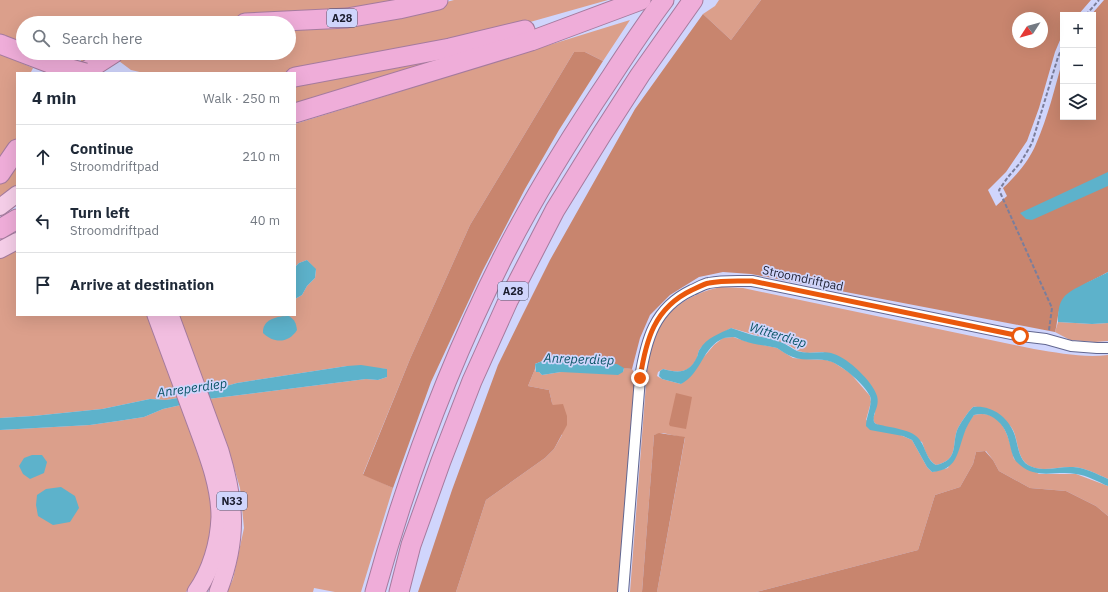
<!DOCTYPE html>
<meta charset="utf-8">
<style>
:root{--surface:#fff;--page:#f2f2f3;--text:#1f2937;--muted:#747a83;--line:#e0e1e3}
body{margin:0;font-family:"IBM Plex Sans",sans-serif;background:var(--page);color:var(--text)}
.controls{position:absolute;right:12px;top:12px;display:grid;overflow:hidden;border-radius:0px;box-shadow:0 4px 16px #0002}
.controls button{width:36px;height:36px;display:grid;place-items:center;padding:0;border:0;border-bottom:1px solid var(--line);background:var(--surface);color:var(--text);font:20px sans-serif}
.compass{position:absolute;left:1012px;top:12px;width:36px;height:36px;border-radius:50%;background:var(--surface);box-shadow:0 4px 16px #0002;rotate:234deg}
.stop{position:absolute;width:12px;height:12px;margin:-9px;border:3px solid #ea580c;border-radius:50%;background:#fff}
.stop.end{background:#ea580c;border-color:#fff;box-shadow:0 1px 4px #0008}
.list{margin:0;padding:0;list-style:none}
h2{display:flex;justify-content:space-between;align-items:center;height:52px;margin:0;padding:0 16px;font-size:17px}
h2 small{font-size:13px;font-weight:400;color:var(--muted)}
.list li{display:grid;grid-template-columns:26px 1fr auto;gap:12px;align-items:center;box-sizing:border-box;height:64px;padding:0 16px;border-top:1px solid var(--line)}
.list b{display:block;font-size:15px;white-space:nowrap}
.list p{margin:0;font-size:13px;white-space:nowrap;color:var(--muted)}
.list em{font-size:13px;font-style:normal;color:var(--muted)}
.icon{flex:none;width:22px;height:22px;fill:none;stroke:currentColor;stroke-width:2;stroke-linecap:round;stroke-linejoin:round}
.map{position:relative;flex:none;width:1108px;height:592px;overflow:hidden}
.search{position:absolute;background:var(--surface);box-shadow:0 4px 16px #0002;left:16px;top:16px;width:280px;height:44px;display:flex;align-items:center;gap:10px;box-sizing:border-box;padding:0 14px;border-radius:22px;color:var(--muted);font-size:15px}
.panel{position:absolute;background:var(--surface);box-shadow:0 4px 16px #0002;left:16px;top:72px;width:280px;height:244px;border-radius:0px}
.map>svg:first-child{display:block}
.green{fill:#db9f8b}
.forest{fill:#c8856e;fill-rule:evenodd}
.water{fill:#5db2cb}
.lines{fill:none;stroke-linecap:round;stroke-linejoin:round}
.minor-casing{stroke:#626791;stroke-width:12}
.primary-casing{stroke:#a57b9e;stroke-width:18}
.trunk-casing{stroke:#a57b9e;stroke-width:19}
.motorway-casing{stroke:#a57b9e;stroke-width:21}
.path{stroke:#7b7e9b;stroke-width:2;stroke-dasharray:4 2;stroke-linecap:butt}
.minor{stroke:#fff;stroke-width:10}
.primary{stroke:#f5cee8;stroke-width:16}
.trunk{stroke:#f2bee0;stroke-width:17}
.motorway{stroke:#efadd9;stroke-width:19}
.motorway-bridge-casing{stroke:#a57b9e;stroke-width:21;stroke-linecap:butt}
.motorway-bridge{stroke:#efadd9;stroke-width:19}
.route{stroke:#ea580c;stroke-width:5}
.labels{text-anchor:middle;dominant-baseline:central;stroke-width:3.5;stroke-linejoin:round;paint-order:stroke}
.shield{fill:#d0d5fc;stroke:#51546c;stroke-width:1}
.shield-label{font-size:11px;font-weight:bold;fill:#1b1d2f}
.street-label{font-size:12px;fill:#1b1d2f;stroke:#d0d5fc}
.water-label{font-size:13px;font-style:italic;fill:#0c5668;stroke:#d0d5fc}
</style>
<div class="map">
<svg width="1108" height="592" viewBox="0 0 1108 592">
<rect width="100%" height="100%" fill="#d0d5fc"/>
<!-- green -->
<g class="green">
<polygon points="0,0 423,0 301,18 207,21 192,23 23,23 23,48 0,39"/>
<polygon points="454,0 608,0 467,40 285,73 144,73 131,70 119,61 123,53 289,53 289,27 435,5"/>
<polygon points="719,0 761,0 731,40 703,14 715,6"/>
<polygon points="630,20 603,61 585,52 574,52 470,225 410,359 363,474 393,488 361,592 335,592 314,588 313,592 227,592 233,579 244,528 240,488 226,441 212,411 208,399 366,379 378,380 387,377 387,369 347,366 237,383 205,392 176,315 295,315 295,299 302,295 307,286 315,278 316,270 307,260 299,263 295,267 295,124"/>
<polygon points="56,53 105,53 70,73 83,58"/>
<polygon points="0,54 33,68 31,72 33,73 17,73 17,141 0,167"/>
<polygon points="445,58 295,108 295,87"/>
<polygon points="17,156 17,188 0,201 0,182"/>
<polygon points="17,247 17,315 150,315 178,398 166,400 150,399 102,409 33,416 0,418 0,256"/>
<path d="M720,287L743,288L1034,349C1059,353 1084,358 1108,355V479C1097,474 1086,468 1073,467C1059,466 1040,473 1028,465C1014,455 1020,433 1008,424C1004,420 997,417 992,414C985,410 981,406 973,407C967,413 962,421 958,428C951,443 960,460 936,465C928,460 925,451 922,442L876,424L874,422L873,418L875,413L870,384L823,352L807,353L798,351L787,344L731,328C725,332 703,344 700,349C698,351 698,355 697,358C689,374 678,373 663,369L658,372L657,376L662,379L681,384L714,345L723,338L733,337L745,341L777,348L793,358L804,359L826,360L833,362L850,373L870,396L871,402L866,420L912,440L927,467L932,472L948,468L969,421L974,415C1003,408 1009,438 1014,459L1039,474H1076L1108,486V516L1096,506L1066,491L1030,488L999,471L993,460L986,451L976,452L973,464L960,487L935,495L918,550L756,592H657L685,438L663,433L654,435L642,592H630L647,371C649,361 650,350 653,341C664,309 690,294 720,287Z"/>
<polygon points="1058,322 1092,324 1108,323 1108,341 1095,342 1070,340 1055,332"/>
<polygon points="624,368 632,369 635,374 618,592 456,592 486,500 545,458 554,449 562,435 552,403 549,390 528,386 535,369 536,372 539,372 542,375 561,372 623,372"/>
<path d="M181,405C189,425 199,446 205,467C218,508 214,558 186,592H0V430L90,425L118,421L144,417L163,409Z"/>
</g>
<!-- forest -->
<g class="forest">
<path d="M761,0H1091L1078,15H1063V33L1055,52L1039,108L1027,141L1006,172L988,190L996,206L1007,196L1003,188C1016,176 1029,161 1036,144C1048,117 1055,87 1063,59V117H1093V15H1091L1104,0H1108V272C1090,282 1070,289 1060,308C1058,311 1057,326 1055,332L751,274L723,272L699,277L670,295L650,315L640,338L632,369L545,360L535,364V369L528,386L549,390L552,403L553,405L563,404L567,416V425L554,449L545,458L486,500L456,592H418L452,490L498,365L522,316L550,260L635,109L703,14L731,40ZM1018,18H1042V42H1018Z"/>
<polygon points="574,52 585,52 603,61 559,130 525,189 483,270 431,382 393,488 363,475 410,359 470,225"/>
<polygon points="676,393 692,397 686,429 670,426 669,424"/>
<polygon points="659,433 685,437 657,592 642,592 654,435"/>
<polygon points="985,451 993,460 999,471 1030,488 1066,491 1096,506 1108,516 1108,592 756,592 918,550 935,495 960,487 973,464 976,452"/>
</g>
<!-- water -->
<g class="water">
<polygon points="1108,172 1108,186 1032,220 1026,219 1020,213"/>
<polygon points="307,260 316,269 315,278 307,286 302,295 295,299 295,267 299,263"/>
<path d="M1108,272V323L1092,324L1058,322C1058,314 1058,304 1064,297C1070,289 1098,278 1108,272Z"/>
<path d="M289,316C295,320 296,323 297,330C289,343 274,344 263,333C262,319 278,316 289,316Z"/>
<path d="M731,328C738,330 745,333 752,335C760,337 770,338 778,341C785,343 791,348 797,351C809,355 822,350 834,354C848,358 873,382 877,396C880,407 872,413 874,422L876,424C887,427 908,429 916,436C926,444 925,459 936,465C960,460 951,443 958,428C962,421 967,413 973,407C991,405 1007,416 1014,433C1018,443 1018,459 1028,465C1041,473 1059,466 1073,467C1086,468 1097,474 1108,479V486C1098,482 1087,475 1076,474C1056,470 1038,480 1020,465C1006,455 1015,433 994,418C988,414 982,413 974,415C970,421 966,427 964,434C957,454 957,470 932,472L927,467L912,440L903,436L870,430L866,426C866,417 873,403 870,396C864,384 844,367 832,362C819,357 805,362 793,357C787,355 782,351 777,348C766,345 754,345 744,341C740,340 737,337 733,337C730,337 726,338 724,338C702,347 702,373 681,384L662,379L659,376L660,371L663,369C678,373 689,374 697,357C698,355 698,351 700,349C706,338 721,333 731,328Z"/>
<polygon points="545,360 553,362 617,364 624,368 623,372 618,375 561,372 542,375 539,372 536,372 535,364"/>
<polygon points="361,365 387,369 387,377 378,380 366,379 208,399 205,392 237,383 347,366"/>
<polygon points="178,398 181,405 163,409 144,417 118,421 90,425 0,430 0,418 33,416 102,409 150,399 166,400"/>
<polygon points="32,455 42,455 47,462 44,473 30,479 23,474 19,466 24,458"/>
<polygon points="61,487 75,496 79,508 70,522 53,525 38,516 36,505 37,495 46,489"/>
</g>
<g class="lines">
<defs>
<path id="minor" d="M623,592L640,378C646,340 654,308 692,290C697,288 703,284 709,283C723,280 737,281 752,281L1021,336L1046,339L1071,346L1097,348H1108"/>
<g id="primary">
<polyline points="0,207 17,194"/>
<polyline points="0,250 17,241"/>
</g>
<g id="trunk">
<path d="M156,315C169,351 183,387 196,423C207,453 220,485 220,517C219,543 211,571 196,592"/>
<path d="M170,315L220,451C236,504 238,540 218,592"/>
</g>
<g id="motorway">
<polyline points="245,23 347,18 399,9 438,0"/>
<polyline points="0,44 52,64"/>
<polyline points="83,73 114,53"/>
<polyline points="295,77 450,48 525,30"/>
<polyline points="295,113 531,41 641,0"/>
<polyline points="0,174 17,149"/>
<polyline points="0,229 17,219"/>
<path d="M375,592C407,476 449,364 503,257C535,194 572,135 611,77C628,51 645,25 664,0"/>
<polyline points="399,592 411,545 441,461 472,381 508,301 555,210 602,134 640,75 693,0"/>
</g>
</defs>
<!-- minor casing -->
<use href="#minor" class="minor-casing"/>
<!-- primary casing -->
<use href="#primary" class="primary-casing"/>
<!-- trunk casing -->
<use href="#trunk" class="trunk-casing"/>
<!-- motorway casing -->
<use href="#motorway" class="motorway-casing"/>
<!-- path -->
<g class="path">
<polyline points="1086,15 1099,0"/>
<polyline points="1049,330 1052,308 999,190 1008,177 1021,162 1032,143 1058,57 1063,46"/>
</g>
<!-- minor -->
<use href="#minor" class="minor"/>
<!-- primary -->
<use href="#primary" class="primary"/>
<!-- trunk -->
<use href="#trunk" class="trunk"/>
<!-- motorway -->
<use href="#motorway" class="motorway"/>
<defs>
<polyline id="motorway-bridge" points="52,64 85,73"/>
</defs>
<!-- motorway-bridge casing -->
<use href="#motorway-bridge" class="motorway-bridge-casing"/>
<!-- motorway-bridge -->
<use href="#motorway-bridge" class="motorway-bridge"/>
</g>
<g class="lines">
<!-- route -->
<path class="route" d="M640,378C646,340 654,308 692,290C697,288 703,284 709,283C723,280 737,281 752,281L1020,336"/>
</g>
<g class="labels">
<!-- shield labels -->
<g class="shield">
<rect x="327" y="9" width="30" height="18" rx="3"/>
<rect x="498" y="282" width="30" height="18" rx="3"/>
<rect x="217" y="492" width="30" height="18" rx="3"/>
</g>
<g class="shield-label">
<text x="342" y="18">A28</text>
<text x="513" y="291">A28</text>
<text x="232" y="501">N33</text>
</g>
<!-- street labels -->
<g class="street-label">
<text transform="translate(803 278) rotate(12)">Stroomdriftpad</text>
</g>
<!-- water labels -->
<g class="water-label">
<text transform="translate(778 335) rotate(17)">Witterdiep</text>
<text transform="translate(579 359) rotate(2)">Anreperdiep</text>
<text transform="translate(192 388) rotate(-8)">Anreperdiep</text>
</g>
</g>
</svg>
<div class="controls">
<button>+</button>
<button>−</button>
<button><svg class="icon" aria-label="layers" viewBox="0 0 24 24"><path d="M12 4l9 5-9 5-9-5zM3 14l9 5 9-5"/></svg></button>
</div>
<svg class="compass" viewBox="-18 -18 36 36"><path d="M0-13l5 13h-10z" fill="#e53935"/><path d="M0 13l5-13h-10z" fill="#747a83"/></svg>
<div class="stop" style="left:1020px;top:336px"></div>
<div class="stop end" style="left:640px;top:378px"></div>
<div class="search"><svg class="icon" aria-label="search" viewBox="0 0 24 24"><circle cx="10" cy="10" r="6"/><path d="M15 15l6 6"/></svg>Search here</div>
<section class="panel">
<h2>4 min<small>Walk · 250 m</small></h2>
<ul class="list">
<li><svg class="icon" aria-label="ahead" viewBox="0 0 24 24"><path d="M12 20V5M6 11l6-6 6 6"/></svg><div><b>Continue</b><p>Stroomdriftpad</p></div><em>210 m</em></li>
<li><svg class="icon" aria-label="left" viewBox="0 0 24 24"><path d="M17 20v-9H6M10 6l-5 5 5 5"/></svg><div><b>Turn left</b><p>Stroomdriftpad</p></div><em>40 m</em></li>
<li><svg class="icon" aria-label="arrive" viewBox="0 0 24 24"><path d="M6 21V4h12l-3 4 3 4H6"/></svg><div><b>Arrive at destination</b></div></li>
</ul>
</section>
</div>
